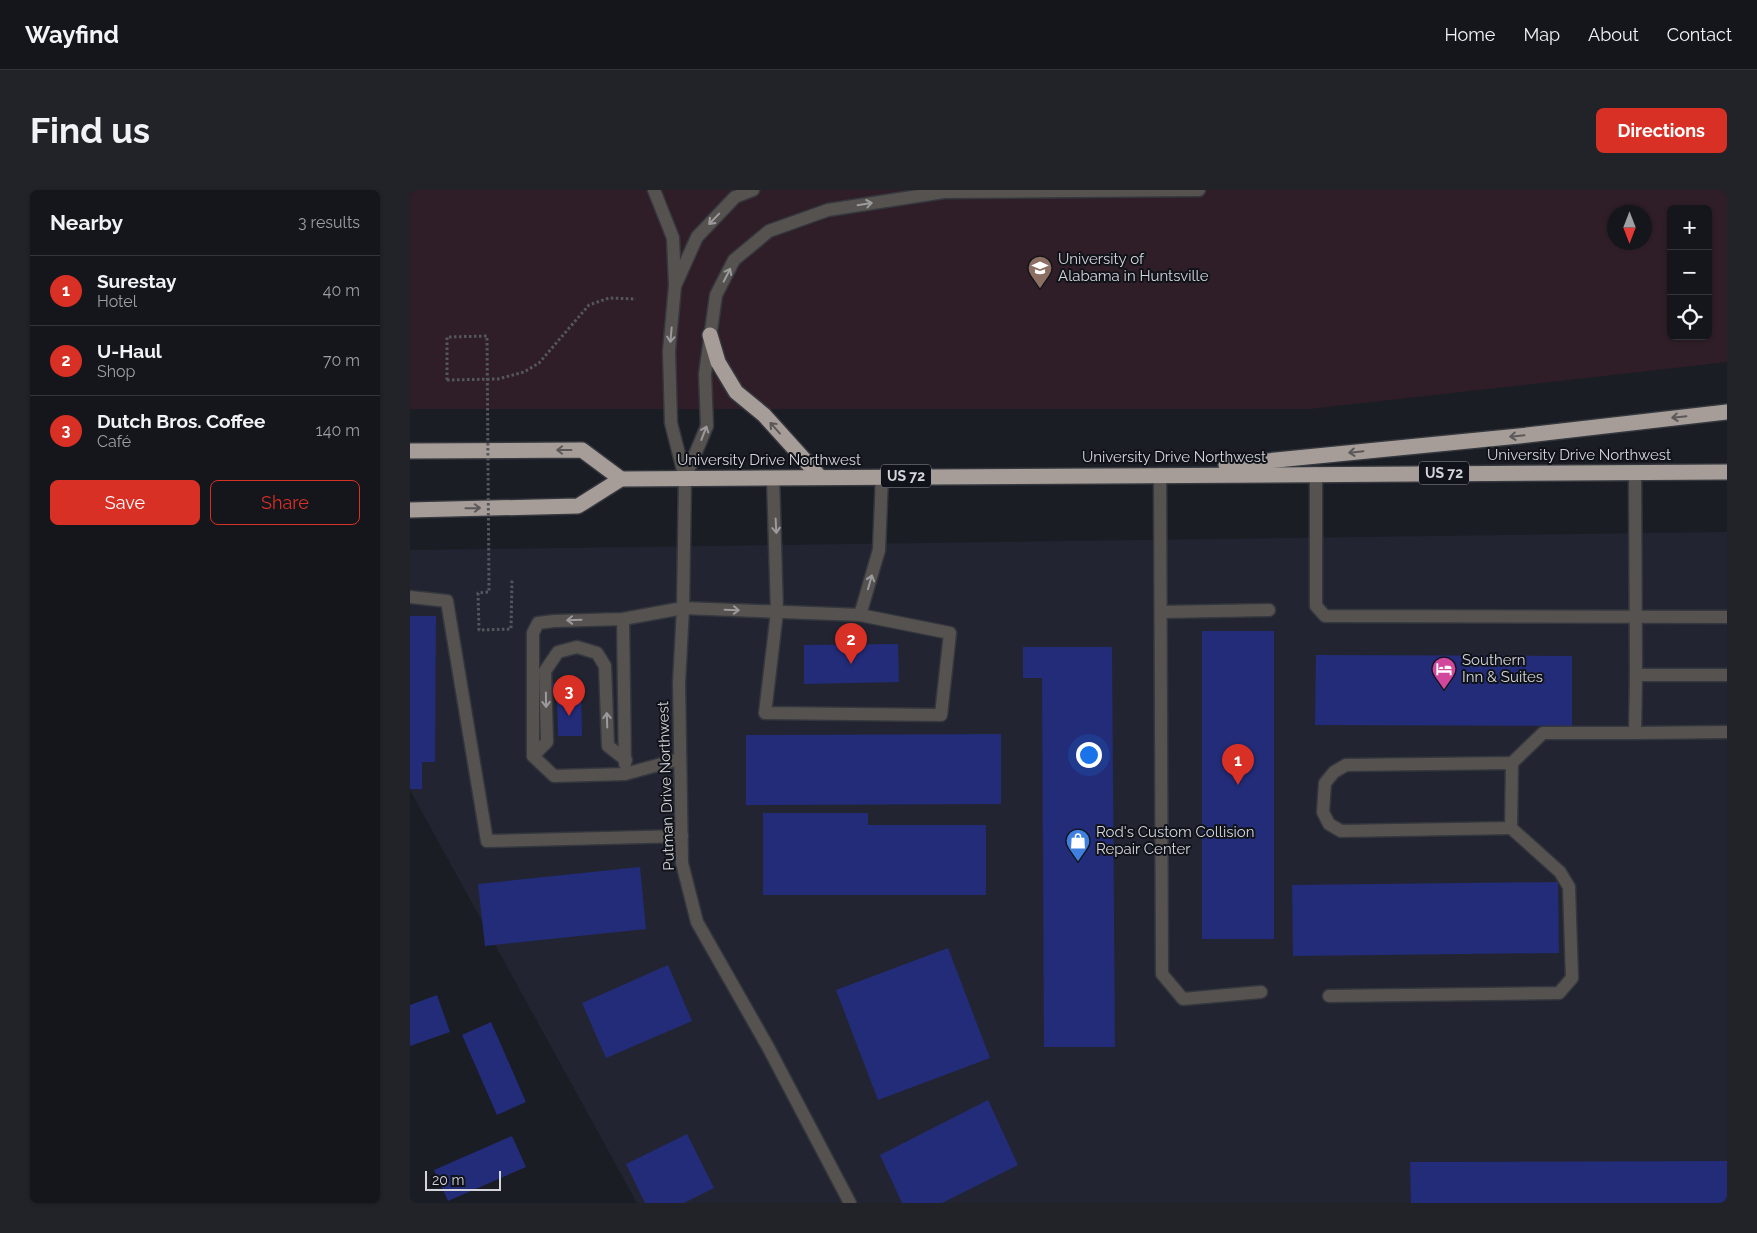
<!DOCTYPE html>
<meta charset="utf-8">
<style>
:root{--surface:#14161b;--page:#212328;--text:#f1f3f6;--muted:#9d9fa3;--line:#33353a;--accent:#d93025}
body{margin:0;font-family:Raleway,sans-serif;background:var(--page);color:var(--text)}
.controls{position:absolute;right:15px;top:15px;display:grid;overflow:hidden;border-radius:8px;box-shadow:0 1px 4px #0004}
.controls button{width:45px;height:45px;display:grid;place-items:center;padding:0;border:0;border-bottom:1px solid var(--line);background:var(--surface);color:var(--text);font:25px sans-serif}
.compass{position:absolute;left:1197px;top:15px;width:45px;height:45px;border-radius:50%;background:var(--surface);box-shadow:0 1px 4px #0004;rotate:180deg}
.scale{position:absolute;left:15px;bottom:12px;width:76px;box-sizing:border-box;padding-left:5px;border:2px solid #d3d5da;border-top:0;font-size:14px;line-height:18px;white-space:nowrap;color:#d3d5da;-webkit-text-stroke:4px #11131a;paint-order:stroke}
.you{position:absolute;left:678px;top:564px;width:18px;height:18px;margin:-12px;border:4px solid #fff;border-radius:50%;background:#1a73e8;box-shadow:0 0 0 8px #1a73e833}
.badge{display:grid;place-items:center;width:32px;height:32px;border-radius:50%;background:var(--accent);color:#fff;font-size:16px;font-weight:700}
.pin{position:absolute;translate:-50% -41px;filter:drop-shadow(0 1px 2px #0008)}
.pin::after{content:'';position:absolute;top:26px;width:18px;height:15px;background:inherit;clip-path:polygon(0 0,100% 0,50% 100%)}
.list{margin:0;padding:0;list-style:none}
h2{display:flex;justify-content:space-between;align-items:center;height:65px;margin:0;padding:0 20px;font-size:21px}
h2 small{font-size:16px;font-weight:400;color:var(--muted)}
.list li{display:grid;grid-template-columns:32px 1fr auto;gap:15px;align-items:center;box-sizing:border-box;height:70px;padding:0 20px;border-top:1px solid var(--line)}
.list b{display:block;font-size:19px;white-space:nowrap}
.list p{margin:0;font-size:16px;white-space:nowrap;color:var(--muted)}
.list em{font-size:16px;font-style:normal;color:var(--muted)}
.actions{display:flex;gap:10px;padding:15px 20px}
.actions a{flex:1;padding:11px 0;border:1px solid var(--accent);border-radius:8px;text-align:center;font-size:18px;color:var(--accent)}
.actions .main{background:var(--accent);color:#fff}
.icon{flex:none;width:28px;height:28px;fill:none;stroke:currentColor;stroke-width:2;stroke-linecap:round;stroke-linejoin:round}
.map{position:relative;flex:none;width:1317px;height:1013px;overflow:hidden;border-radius:8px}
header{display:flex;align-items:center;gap:30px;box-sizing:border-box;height:70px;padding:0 25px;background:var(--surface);border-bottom:1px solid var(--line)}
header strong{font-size:24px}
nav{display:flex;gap:28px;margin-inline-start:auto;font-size:18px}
.intro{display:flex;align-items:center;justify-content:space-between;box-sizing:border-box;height:120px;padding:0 30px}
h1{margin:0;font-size:35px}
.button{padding:12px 22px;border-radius:8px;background:var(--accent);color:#fff;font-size:18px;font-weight:700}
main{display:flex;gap:30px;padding:0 30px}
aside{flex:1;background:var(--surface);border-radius:8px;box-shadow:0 1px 4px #0004}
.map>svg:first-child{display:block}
.built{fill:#222531}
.education{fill:#2f1e27;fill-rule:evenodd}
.building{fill:#222c78}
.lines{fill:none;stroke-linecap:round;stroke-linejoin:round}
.minor-casing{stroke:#34373d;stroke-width:15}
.highway-casing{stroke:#34373d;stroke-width:18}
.path{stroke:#54575d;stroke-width:3;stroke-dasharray:2.5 2.5;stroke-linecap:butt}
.minor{stroke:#565250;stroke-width:12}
.highway{stroke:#a79d98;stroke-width:15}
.path-bridge{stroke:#54575d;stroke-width:3;stroke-dasharray:2.5 2.5;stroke-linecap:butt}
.oneway{stroke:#9b9a9c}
.oneway2{stroke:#5c5859}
.labels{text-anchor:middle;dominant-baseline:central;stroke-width:4;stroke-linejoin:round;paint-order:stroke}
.shield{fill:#11131a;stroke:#999ba0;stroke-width:1}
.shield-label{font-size:14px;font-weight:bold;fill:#d3d5da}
.poi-label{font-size:15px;fill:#d3d5da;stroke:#11131a;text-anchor:start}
.street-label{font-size:15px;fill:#d3d5da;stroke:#11131a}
</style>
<header>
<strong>Wayfind</strong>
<nav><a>Home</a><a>Map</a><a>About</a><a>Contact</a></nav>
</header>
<div class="intro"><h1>Find us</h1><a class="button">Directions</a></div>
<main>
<aside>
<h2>Nearby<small>3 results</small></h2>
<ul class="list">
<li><span class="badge">1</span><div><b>Surestay</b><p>Hotel</p></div><em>40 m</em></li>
<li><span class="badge">2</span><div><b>U-Haul</b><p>Shop</p></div><em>70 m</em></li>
<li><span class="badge">3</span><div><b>Dutch Bros. Coffee</b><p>Café</p></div><em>140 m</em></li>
</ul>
<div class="actions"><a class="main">Save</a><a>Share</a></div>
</aside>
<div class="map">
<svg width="1317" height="1013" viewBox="0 0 1317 1013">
<rect width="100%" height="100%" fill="#1a1d24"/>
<!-- built -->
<polygon class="built" points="1317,342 1317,1013 227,1013 0,600 0,360"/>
<!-- education -->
<path class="education" d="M0,0H1317V172L900,219H0ZM1261,19H1298V146H1261ZM1204,22H1234V52H1204Z"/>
<!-- building -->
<g class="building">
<polygon points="0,426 26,426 25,572 12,572 12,599 0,599"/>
<rect x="792" y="441" width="72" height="308"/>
<polygon points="488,454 489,492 394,494 394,455"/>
<polygon points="613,457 702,457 705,857 634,857 632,488 613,488"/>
<polygon points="906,465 1162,466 1162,536 905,535"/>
<polygon points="142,493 171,494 172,546 148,546 147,506 142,506"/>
<polygon points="591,544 591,614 336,615 336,545"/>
<polygon points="353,623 458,623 458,635 576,635 576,705 353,705"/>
<polygon points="230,677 236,739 75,756 68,694"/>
<polygon points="1148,692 1149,763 883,766 882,695"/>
<polygon points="538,758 580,868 468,910 426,800"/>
<polygon points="258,775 282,831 196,868 172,813"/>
<polygon points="27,805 40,842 0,856 0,815"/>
<polygon points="81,832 116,912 87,925 52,845"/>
<polygon points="578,910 608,975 532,1013 492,1013 470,965"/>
<polygon points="277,944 304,998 274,1013 235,1013 216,974"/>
<polygon points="102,946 116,977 38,1011 24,980"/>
<polygon points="1317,971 1317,1013 1001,1013 1000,972"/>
</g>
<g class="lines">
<defs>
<g id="minor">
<polyline points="244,0 263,48 265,94"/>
<polyline points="343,0 325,7 287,47 265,96 259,161 261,233 275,288 273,418 269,493 272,673 287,732 358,857 440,1013"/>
<polyline points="1225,282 1226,485 1317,485"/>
<polyline points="906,283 906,416 915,426 1317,427"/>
<polyline points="750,284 752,784 773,809 851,802"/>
<polyline points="363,287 367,422 355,523 531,525 540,443 450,425"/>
<polyline points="275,288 297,236 295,184 306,105 324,70 359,41 418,20 534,2 789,0"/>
<polyline points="0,407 37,411 77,651 272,646"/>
<polyline points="751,422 859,420"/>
<polyline points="213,429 215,574"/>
<polyline points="1225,543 1317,542"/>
<polyline points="123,566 137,552 135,481 148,462 167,457 187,463 195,476 198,556 216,570"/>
<polyline points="270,569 215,584 144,586 123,566 123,443 128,433 144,431 213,429 273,418 450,425 469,360 472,286"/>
<polyline points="1101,638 931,641 919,634 913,622 915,593 924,582 936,575 1102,573"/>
<polyline points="919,806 1149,803 1162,788 1159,697 1150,682 1101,638 1102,573 1133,543 1225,543 1226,485"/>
</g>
<g id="highway">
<polyline points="300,145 308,172 326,202 354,225 410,287"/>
<polyline points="0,261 172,260 211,289"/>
<polyline points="816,275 1109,246 1317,222"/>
<polyline points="0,320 168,316 211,289 1317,282"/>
</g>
</defs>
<!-- minor casing -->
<use href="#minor" class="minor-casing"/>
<!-- highway casing -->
<use href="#highway" class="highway-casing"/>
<!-- path -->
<polyline class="path" points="37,190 88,189 114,182 129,173 179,115 199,108 226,109"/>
<!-- minor -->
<use href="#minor" class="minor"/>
<!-- highway -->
<use href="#highway" class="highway"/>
<!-- path-bridge -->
<polyline class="path-bridge" points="37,190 37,147 77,146 79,402 68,403 69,440 101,439 102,389"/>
</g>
<!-- one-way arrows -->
<defs><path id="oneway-shaft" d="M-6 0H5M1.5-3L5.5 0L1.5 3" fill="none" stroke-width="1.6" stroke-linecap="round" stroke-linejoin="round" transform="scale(1.25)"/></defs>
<g class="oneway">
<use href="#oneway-shaft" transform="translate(455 14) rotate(-9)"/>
<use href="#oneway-shaft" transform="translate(304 29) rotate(134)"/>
<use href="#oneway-shaft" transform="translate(317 85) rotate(-63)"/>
<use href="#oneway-shaft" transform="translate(261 145) rotate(95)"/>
<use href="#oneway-shaft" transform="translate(294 243) rotate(-69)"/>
<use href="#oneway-shaft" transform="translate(366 336) rotate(87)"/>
<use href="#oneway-shaft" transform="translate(460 392) rotate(-74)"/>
<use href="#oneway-shaft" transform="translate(322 420) rotate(2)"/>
<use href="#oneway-shaft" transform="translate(164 430) rotate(178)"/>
<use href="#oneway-shaft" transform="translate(136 510) rotate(89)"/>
<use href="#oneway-shaft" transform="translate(197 530) rotate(-92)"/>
</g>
<g class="oneway2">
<use href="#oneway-shaft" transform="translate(1269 227) rotate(174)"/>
<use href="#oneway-shaft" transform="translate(365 238) rotate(-132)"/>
<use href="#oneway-shaft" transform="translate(1107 246) rotate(174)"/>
<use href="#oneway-shaft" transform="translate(154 260) rotate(180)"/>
<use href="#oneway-shaft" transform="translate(946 262) rotate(174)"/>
<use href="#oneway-shaft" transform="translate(63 318) rotate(-1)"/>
</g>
<!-- icons -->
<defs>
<symbol id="university-pin" viewBox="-11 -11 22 30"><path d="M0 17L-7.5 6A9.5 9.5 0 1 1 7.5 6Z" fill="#8d6e63" stroke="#11131a"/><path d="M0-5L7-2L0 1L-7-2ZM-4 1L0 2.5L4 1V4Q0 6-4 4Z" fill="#fff"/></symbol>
<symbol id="hotel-pin" viewBox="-11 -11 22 30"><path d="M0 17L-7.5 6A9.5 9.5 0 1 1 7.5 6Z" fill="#d1479c" stroke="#11131a"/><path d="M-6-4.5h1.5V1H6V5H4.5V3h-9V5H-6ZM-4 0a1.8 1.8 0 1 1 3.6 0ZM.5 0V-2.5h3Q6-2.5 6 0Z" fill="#fff"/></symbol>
<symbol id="shop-pin" viewBox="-11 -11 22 30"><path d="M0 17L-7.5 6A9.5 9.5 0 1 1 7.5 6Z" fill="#3f7fe0" stroke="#11131a"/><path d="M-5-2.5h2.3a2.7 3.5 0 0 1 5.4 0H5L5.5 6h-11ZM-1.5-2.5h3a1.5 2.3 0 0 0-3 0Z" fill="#fff"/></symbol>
</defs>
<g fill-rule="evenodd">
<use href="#university-pin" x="616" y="64" width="28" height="38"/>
<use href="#hotel-pin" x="1020" y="465" width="28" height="38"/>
<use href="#shop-pin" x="654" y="637" width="28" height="38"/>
</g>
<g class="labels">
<!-- shield labels -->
<g class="shield">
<rect x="1009" y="271.5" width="50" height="23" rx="4"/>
<rect x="471" y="274.5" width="50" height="23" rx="4"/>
</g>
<g class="shield-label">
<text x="1034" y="283">US 72</text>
<text x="496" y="286">US 72</text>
</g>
<!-- poi labels -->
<g class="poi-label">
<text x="648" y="69">University of<tspan x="648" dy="17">Alabama in Huntsville</tspan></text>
<text x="1052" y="470">Southern<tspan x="1052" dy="17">Inn &amp; Suites</tspan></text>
<text x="686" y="642">Rod's Custom Collision<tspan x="686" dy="17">Repair Center</tspan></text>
</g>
<!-- street labels -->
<g class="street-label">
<text x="1169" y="265">University Drive Northwest</text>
<text x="764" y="267">University Drive Northwest</text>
<text x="359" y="270">University Drive Northwest</text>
<text transform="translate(256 596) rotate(-92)">Putman Drive Northwest</text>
</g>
</g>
</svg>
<div class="controls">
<button>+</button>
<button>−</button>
<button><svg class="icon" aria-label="locate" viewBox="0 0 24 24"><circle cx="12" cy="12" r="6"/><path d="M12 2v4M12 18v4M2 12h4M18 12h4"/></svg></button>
</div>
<svg class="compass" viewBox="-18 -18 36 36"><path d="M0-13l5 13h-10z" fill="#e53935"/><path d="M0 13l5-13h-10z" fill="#9d9fa3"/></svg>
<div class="scale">20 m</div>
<div class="you"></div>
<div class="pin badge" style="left:828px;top:595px">1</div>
<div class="pin badge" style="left:441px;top:474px">2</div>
<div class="pin badge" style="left:159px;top:526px">3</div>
</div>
</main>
